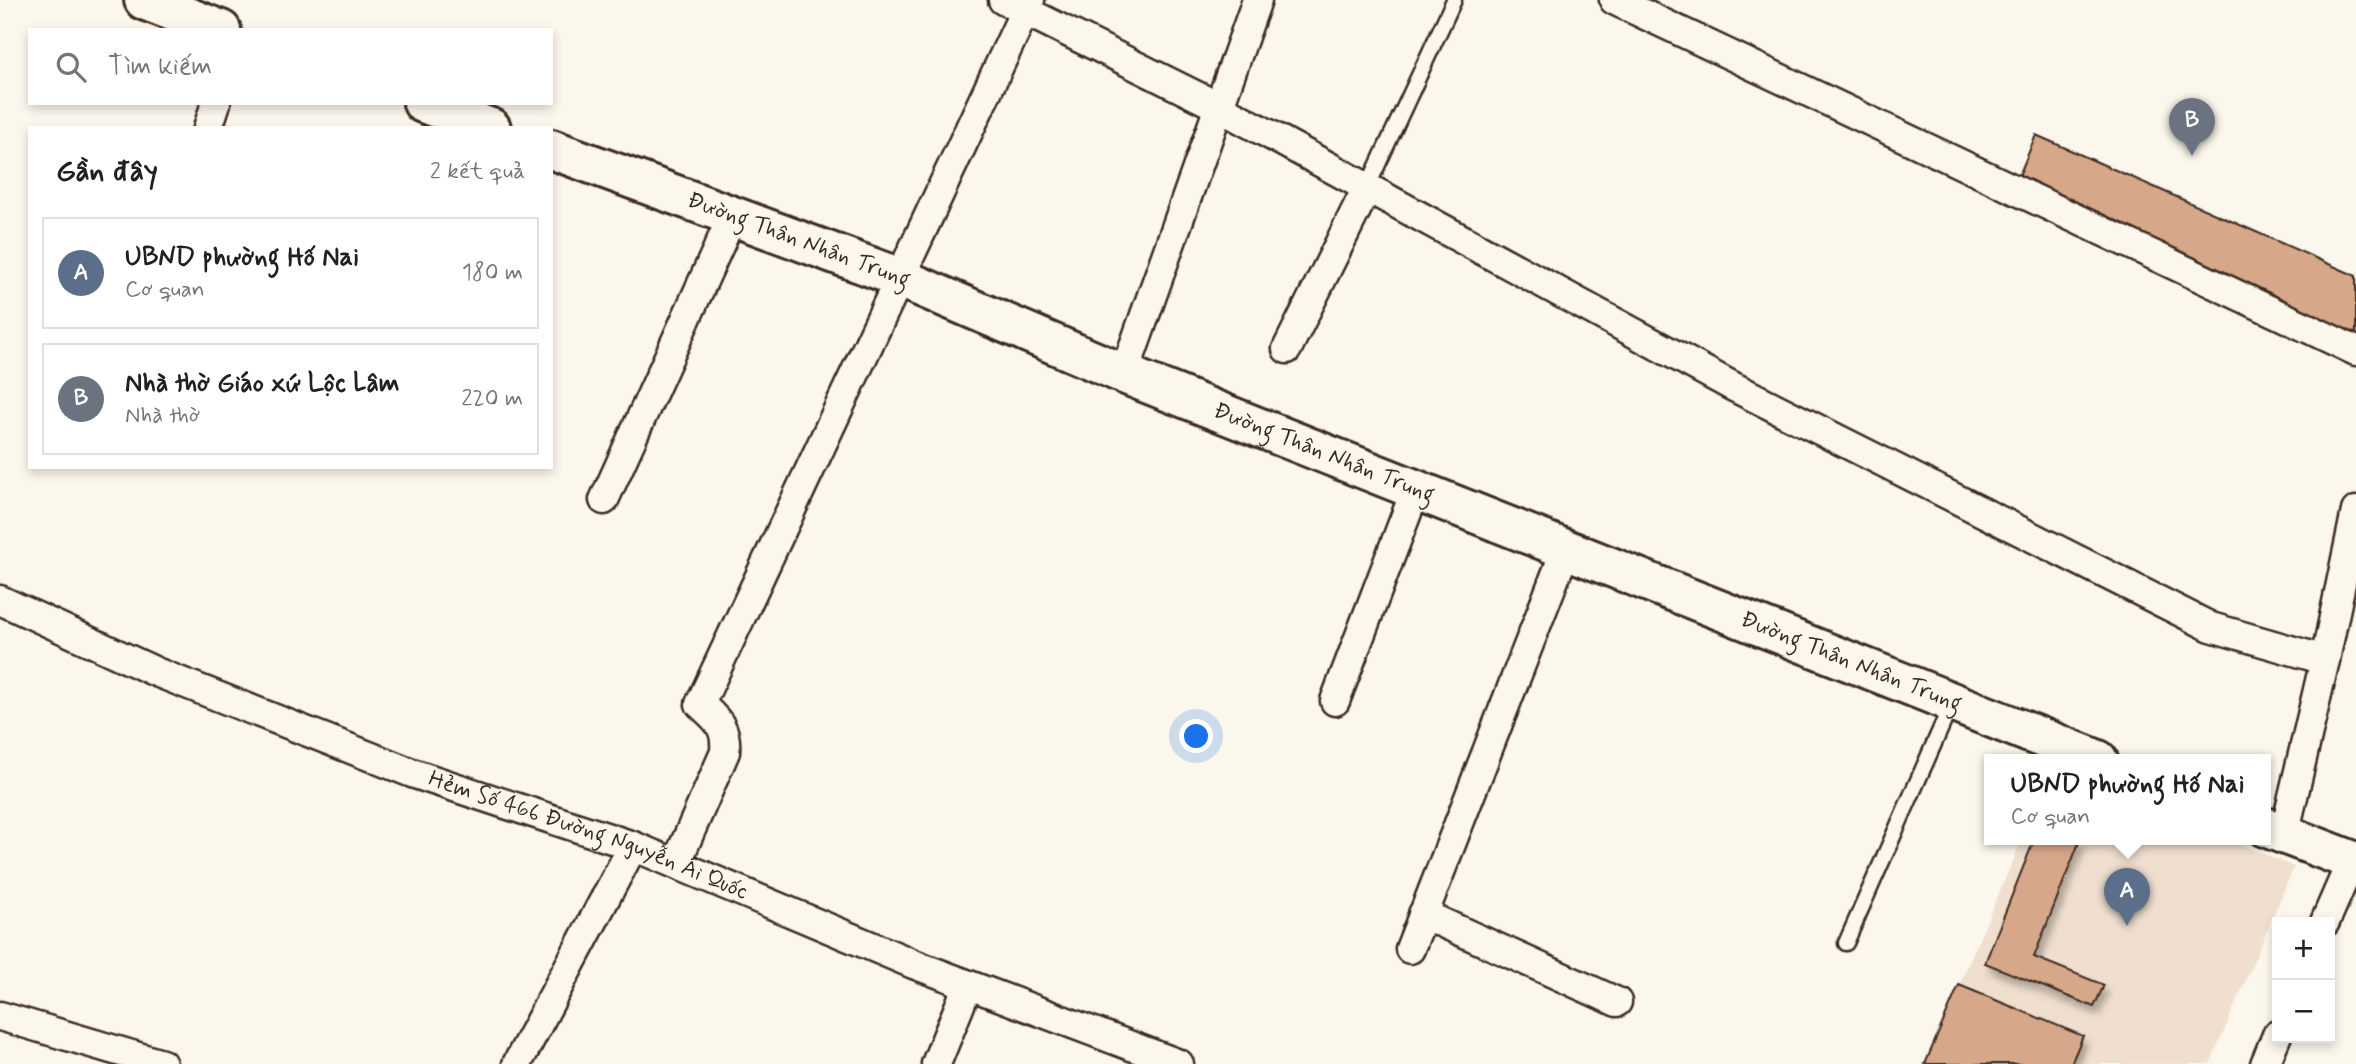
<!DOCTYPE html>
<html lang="vi">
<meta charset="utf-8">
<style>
:root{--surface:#fff;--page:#f2f2f2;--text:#202124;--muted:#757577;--line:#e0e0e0;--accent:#1f6fb2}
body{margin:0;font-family:Mynerve,sans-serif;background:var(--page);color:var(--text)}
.controls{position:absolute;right:21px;bottom:21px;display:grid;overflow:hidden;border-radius:0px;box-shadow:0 4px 10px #0003}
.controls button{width:63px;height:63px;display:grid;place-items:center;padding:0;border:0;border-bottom:2px solid var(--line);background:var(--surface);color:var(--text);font:35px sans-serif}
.you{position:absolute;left:1197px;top:737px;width:24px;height:24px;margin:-18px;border:5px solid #fff;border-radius:50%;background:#1a73e8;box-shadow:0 0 0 10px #1a73e833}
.badge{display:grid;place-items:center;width:46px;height:46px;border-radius:50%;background:var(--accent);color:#fff;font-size:23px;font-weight:700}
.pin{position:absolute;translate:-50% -58px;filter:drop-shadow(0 2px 4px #0008)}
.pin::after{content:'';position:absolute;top:37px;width:24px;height:21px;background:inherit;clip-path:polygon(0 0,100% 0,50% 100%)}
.popup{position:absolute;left:1984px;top:754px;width:287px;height:91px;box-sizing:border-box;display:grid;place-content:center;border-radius:0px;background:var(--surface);filter:drop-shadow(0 2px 5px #0005);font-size:23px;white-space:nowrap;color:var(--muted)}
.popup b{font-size:26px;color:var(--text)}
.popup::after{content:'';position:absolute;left:50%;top:100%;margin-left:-14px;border:14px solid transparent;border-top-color:var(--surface)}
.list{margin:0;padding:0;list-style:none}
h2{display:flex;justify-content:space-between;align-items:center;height:91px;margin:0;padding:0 28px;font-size:30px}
h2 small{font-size:23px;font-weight:400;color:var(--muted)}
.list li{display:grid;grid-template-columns:46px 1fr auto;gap:21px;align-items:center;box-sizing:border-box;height:112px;margin:0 14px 14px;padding:0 14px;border:2px solid var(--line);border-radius:0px}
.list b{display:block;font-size:26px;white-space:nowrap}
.list p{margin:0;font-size:23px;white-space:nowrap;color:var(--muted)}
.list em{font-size:23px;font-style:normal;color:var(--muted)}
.icon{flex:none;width:38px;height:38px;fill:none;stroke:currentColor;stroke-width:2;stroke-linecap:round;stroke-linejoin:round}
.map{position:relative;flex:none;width:2356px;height:1064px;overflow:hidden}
.search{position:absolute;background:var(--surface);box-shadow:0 4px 10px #0003;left:28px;top:28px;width:525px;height:77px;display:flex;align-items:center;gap:18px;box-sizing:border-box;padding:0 24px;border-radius:0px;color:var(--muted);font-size:26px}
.panel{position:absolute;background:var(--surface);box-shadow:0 4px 10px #0003;left:28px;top:126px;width:525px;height:343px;border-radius:0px}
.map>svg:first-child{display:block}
.built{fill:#f0dfcf}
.building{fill:#d7a78a;stroke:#3b2a1e;stroke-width:2;filter:url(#shadow)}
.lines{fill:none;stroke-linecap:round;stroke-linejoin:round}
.lane-casing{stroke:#3b2a1e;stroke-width:19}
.street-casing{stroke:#3b2a1e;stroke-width:33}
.secondary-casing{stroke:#3b2a1e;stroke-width:44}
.lane{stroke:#fbf7ec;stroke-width:14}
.street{stroke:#fbf7ec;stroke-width:28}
.secondary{stroke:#fbf7ec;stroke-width:38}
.labels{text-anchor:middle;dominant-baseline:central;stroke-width:5;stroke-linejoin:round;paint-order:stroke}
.street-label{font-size:23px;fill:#3b2a1e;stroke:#fbf7ec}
</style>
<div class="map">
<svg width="2356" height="1064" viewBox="0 0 2356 1064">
<defs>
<filter id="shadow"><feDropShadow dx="4.5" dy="8" stdDeviation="3.5" flood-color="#0004"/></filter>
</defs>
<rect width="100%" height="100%" fill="#fbf7ec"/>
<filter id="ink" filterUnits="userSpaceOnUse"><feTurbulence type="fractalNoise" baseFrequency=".0143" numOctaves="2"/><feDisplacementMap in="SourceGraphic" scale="14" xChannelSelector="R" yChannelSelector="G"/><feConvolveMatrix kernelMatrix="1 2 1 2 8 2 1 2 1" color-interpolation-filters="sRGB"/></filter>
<g filter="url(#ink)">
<!-- built -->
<polygon class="built" points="2022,840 2231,840 2294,867 2210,1064 1925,1064"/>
<!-- building -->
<g class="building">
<polygon points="2036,135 2356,276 2356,337 2018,178"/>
<polygon points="2034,840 2080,840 2034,957 2104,985 2094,1007 1985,963"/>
<polygon points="1959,985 2083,1036 2071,1064 1925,1064"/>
</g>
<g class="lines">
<defs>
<g id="lane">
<polyline points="1367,188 1454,0"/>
<polyline points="1846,943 1952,703"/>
</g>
<g id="street">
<polyline points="1003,0 1219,107 1732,386 2211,627 2325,660"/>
<polyline points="1614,0 2356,351"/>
<polyline points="208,128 216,103"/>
<polyline points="1287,349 1367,188"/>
<polyline points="1124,374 1257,0"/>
<polyline points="604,500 733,215"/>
<path id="s1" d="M0,600L156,672L412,773L633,846L916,965L1179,1064"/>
<polyline points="1335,701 1416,489"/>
<polyline points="2284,835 2325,660 2356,511"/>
<path d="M676,864L725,752C727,726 717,720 700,704L1030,0"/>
<polyline points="1423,914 1617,1002"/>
<polyline points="2325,922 2352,860"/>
<polyline points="1410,949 1566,549"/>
<polyline points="0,1016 162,1064"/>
<polyline points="517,1064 633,846"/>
<polyline points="936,1064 968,985"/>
<polyline points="2265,1064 2277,1035"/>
</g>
<g id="secondary">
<polyline points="144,0 221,30"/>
<polyline points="423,103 491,128"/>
<path id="s2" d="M551,149L898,277L1124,374L2098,760"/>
<polyline points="2265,827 2356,862"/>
</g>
</defs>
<!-- lane casing -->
<use href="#lane" class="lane-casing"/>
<!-- street casing -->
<use href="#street" class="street-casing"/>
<!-- secondary casing -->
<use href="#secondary" class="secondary-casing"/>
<!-- lane -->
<use href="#lane" class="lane"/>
<!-- street -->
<use href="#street" class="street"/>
<!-- secondary -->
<use href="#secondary" class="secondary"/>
</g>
</g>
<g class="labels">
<!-- street labels -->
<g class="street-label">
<text stroke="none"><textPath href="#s2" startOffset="264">Đường Thân Nhân Trung</textPath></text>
<text stroke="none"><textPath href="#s2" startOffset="831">Đường Thân Nhân Trung</textPath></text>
<text stroke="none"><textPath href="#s2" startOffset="1398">Đường Thân Nhân Trung</textPath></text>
<text stroke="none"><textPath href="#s1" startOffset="634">Hẻm Số 466 Đường Nguyễn Ái Quốc</textPath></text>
</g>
</g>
</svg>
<div class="controls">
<button>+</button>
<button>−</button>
</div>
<div class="you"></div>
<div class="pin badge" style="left:2127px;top:926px;background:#5c6f8a">A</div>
<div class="popup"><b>UBND phường Hố Nai</b>Cơ quan</div>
<div class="pin badge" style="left:2192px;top:156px;background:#6b7280">B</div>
<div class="search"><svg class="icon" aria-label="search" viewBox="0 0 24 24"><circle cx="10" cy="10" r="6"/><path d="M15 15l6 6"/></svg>Tìm kiếm</div>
<section class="panel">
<h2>Gần đây<small>2 kết quả</small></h2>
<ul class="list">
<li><span class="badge" style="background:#5c6f8a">A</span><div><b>UBND phường Hố Nai</b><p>Cơ quan</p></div><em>180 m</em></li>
<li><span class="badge" style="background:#6b7280">B</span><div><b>Nhà thờ Giáo xứ Lộc Lâm</b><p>Nhà thờ</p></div><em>220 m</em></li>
</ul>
</section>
</div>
